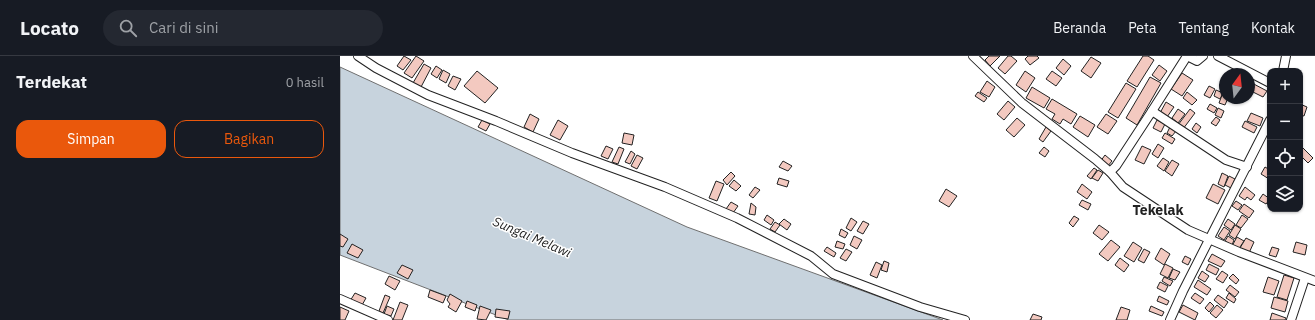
<!DOCTYPE html>
<html lang="id">
<meta charset="utf-8">
<style>
:root{--surface:#171b24;--page:#242831;--text:#f1f3f6;--muted:#9ea1a6;--line:#363941;--accent:#ea580c}
body{margin:0;font-family:"IBM Plex Sans",sans-serif;background:var(--page);color:var(--text)}
.controls{position:absolute;right:12px;top:12px;display:grid;overflow:hidden;border-radius:8px;box-shadow:0 1px 3px #0004}
.controls button{width:36px;height:36px;display:grid;place-items:center;padding:0;border:0;border-bottom:1px solid var(--line);background:var(--surface);color:var(--text);font:20px sans-serif}
.compass{position:absolute;left:879px;top:12px;width:36px;height:36px;border-radius:50%;background:var(--surface);box-shadow:0 1px 3px #0004;rotate:15deg}
.list{margin:0;padding:0;list-style:none}
h2{display:flex;justify-content:space-between;align-items:center;height:52px;margin:0;padding:0 16px;font-size:17px}
h2 small{font-size:13px;font-weight:400;color:var(--muted)}
.actions{display:flex;gap:8px;padding:12px 16px}
.actions a{flex:1;padding:9px 0;border:1px solid var(--accent);border-radius:12px;text-align:center;font-size:14px;color:var(--accent)}
.actions .main{background:var(--accent);color:#fff}
.icon{flex:none;width:22px;height:22px;fill:none;stroke:currentColor;stroke-width:2;stroke-linecap:round;stroke-linejoin:round}
.map{position:relative;flex:none;width:975px;height:264px;overflow:hidden}
header{display:flex;align-items:center;gap:24px;box-sizing:border-box;height:56px;padding:0 20px;background:var(--surface);border-bottom:1px solid var(--line)}
header strong{font-size:19px}
nav{display:flex;gap:22px;margin-inline-start:auto;font-size:14px}
.search{width:280px;height:36px;background:var(--page);display:flex;align-items:center;gap:10px;box-sizing:border-box;padding:0 14px;border-radius:22px;color:var(--muted);font-size:15px}
main{display:flex}
aside{flex:1;background:var(--surface)}
.map>svg:first-child{display:block}
.water{fill:#c7d3dd;stroke:#6f6f6f}
.building{fill:#f3c9c0;stroke:#222}
.lines{fill:none;stroke-linecap:round;stroke-linejoin:round}
.minor-casing{stroke:#222;stroke-width:10}
.minor{stroke:#fff;stroke-width:8}
.labels{text-anchor:middle;dominant-baseline:central;stroke-width:3;stroke-linejoin:round;paint-order:stroke}
.water-label{font-size:13px;font-style:italic;fill:#222;stroke:#fff}
.quarter-label{font-size:14px;font-weight:bold;fill:#222;stroke:#fff}
</style>
<header>
<strong>Locato</strong>
<div class="search"><svg class="icon" aria-label="search" viewBox="0 0 24 24"><circle cx="10" cy="10" r="6"/><path d="M15 15l6 6"/></svg>Cari di sini</div>
<nav><a>Beranda</a><a>Peta</a><a>Tentang</a><a>Kontak</a></nav>
</header>
<main>
<aside>
<h2>Terdekat<small>0 hasil</small></h2>
<ul class="list">
</ul>
<div class="actions"><a class="main">Simpan</a><a>Bagikan</a></div>
</aside>
<div class="map">
<svg width="975" height="264" viewBox="0 0 975 264">
<rect width="100%" height="100%" fill="#fff"/>
<!-- water -->
<polygon class="water" points="0,11 347,171 603,264 169,264 0,199"/>
<!-- building -->
<g class="building">
<polygon points="64,0 71,4 63,14 57,10"/>
<polygon points="76,0 84,5 72,22 64,17"/>
<polygon points="649,0 660,0 650,10 645,4"/>
<polygon points="668,0 671,0 677,5 665,18 658,12"/>
<polygon points="688,0 697,0 699,2 690,9 685,3"/>
<polygon points="803,0 808,0 814,4 797,31 787,25"/>
<polygon points="751,1 761,7 751,22 741,15"/>
<polygon points="723,3 731,10 724,19 716,12"/>
<polygon points="84,8 91,12 81,31 73,27"/>
<polygon points="819,9 827,15 820,25 812,19"/>
<polygon points="96,10 102,14 97,22 91,18"/>
<polygon points="103,14 110,18 106,27 99,23"/>
<polygon points="137,15 158,32 145,47 124,30"/>
<polygon points="685,15 695,22 686,36 676,29"/>
<polygon points="712,15 722,22 716,30 706,23"/>
<polygon points="842,17 853,24 842,40 831,33"/>
<polygon points="113,20 121,23 115,34 108,30"/>
<polygon points="810,21 821,27 797,69 786,62"/>
<polygon points="647,25 655,31 649,41 640,36"/>
<polygon points="910,26 927,35 923,41 909,34"/>
<polygon points="786,27 796,33 778,62 768,56"/>
<polygon points="869,30 875,33 870,42 864,39"/>
<polygon points="692,31 710,42 704,52 686,42"/>
<polygon points="876,34 883,37 880,43 874,40"/>
<polygon points="884,34 885,42 888,42 885,49 879,47"/>
<polygon points="638,36 647,42 644,46 635,40"/>
<polygon points="847,36 857,44 852,49 843,42"/>
<polygon points="712,43 737,58 731,68 723,63 720,68 712,63 715,58 706,53"/>
<polygon points="668,45 675,51 664,64 657,58"/>
<polygon points="826,46 834,51 827,61 820,57"/>
<polygon points="870,48 877,52 874,57 867,53"/>
<polygon points="960,48 967,51 964,60 960,59"/>
<polygon points="878,52 884,55 881,62 875,59"/>
<polygon points="838,53 845,58 838,67 832,62"/>
<polygon points="850,53 855,57 843,73 838,69"/>
<polygon points="911,57 923,62 920,70 907,65"/>
<polygon points="190,58 199,63 193,76 184,71"/>
<polygon points="766,58 777,65 768,78 757,71"/>
<polygon points="740,60 755,69 748,81 733,71"/>
<polygon points="876,61 880,64 876,70 871,67"/>
<polygon points="677,62 685,69 674,81 666,74"/>
<polygon points="142,64 150,68 146,75 138,71"/>
<polygon points="218,64 228,70 220,84 210,79"/>
<polygon points="817,64 825,68 821,76 813,72"/>
<polygon points="905,65 917,71 914,77 902,71"/>
<polygon points="856,67 861,71 857,77 852,73"/>
<polygon points="706,71 711,75 703,86 699,83"/>
<polygon points="830,71 836,75 832,80 827,77"/>
<polygon points="284,77 294,79 292,89 282,87"/>
<polygon points="825,77 835,83 832,88 822,82"/>
<polygon points="818,88 824,92 818,102 812,98"/>
<polygon points="266,90 273,93 268,103 261,100"/>
<polygon points="802,90 811,94 804,108 795,104"/>
<polygon points="279,91 284,93 278,108 272,106"/>
<polygon points="704,91 709,95 705,101 699,97"/>
<polygon points="962,91 973,102 968,107 960,99"/>
<polygon points="291,95 295,98 290,108 285,106"/>
<polygon points="297,99 303,102 297,113 291,110"/>
<polygon points="765,99 772,105 767,111 760,106"/>
<polygon points="823,102 829,106 824,115 817,110"/>
<polygon points="832,104 839,108 832,120 825,115"/>
<polygon points="443,105 452,110 448,115 439,111"/>
<polygon points="925,111 930,114 929,123 921,118"/>
<polygon points="754,112 757,114 751,123 747,120"/>
<polygon points="758,114 763,117 758,125 752,122"/>
<polygon points="391,116 395,120 387,129 383,124"/>
<polygon points="882,117 888,120 884,131 878,128"/>
<polygon points="889,120 895,123 891,132 885,129"/>
<polygon points="439,122 449,125 447,131 437,128"/>
<polygon points="394,124 401,130 396,135 389,130"/>
<polygon points="376,125 384,128 377,145 369,142"/>
<polygon points="742,128 752,136 747,143 737,136"/>
<polygon points="873,128 885,134 878,148 866,142"/>
<polygon points="415,131 420,134 413,142 409,139"/>
<polygon points="905,131 915,139 911,144 907,141 905,144 899,140"/>
<polygon points="606,133 617,140 609,151 599,145"/>
<polygon points="923,138 930,143 926,148 919,144"/>
<polygon points="742,144 751,148 748,154 739,149"/>
<polygon points="896,145 902,149 898,154 892,150"/>
<polygon points="391,146 398,150 393,157 386,153"/>
<polygon points="411,147 416,151 415,159 409,158"/>
<polygon points="904,148 914,155 909,162 899,155"/>
<polygon points="427,159 434,164 431,169 424,164"/>
<polygon points="902,159 908,163 901,172 896,169"/>
<polygon points="734,160 739,163 733,171 729,167"/>
<polygon points="511,162 517,166 511,175 506,172"/>
<polygon points="444,163 451,168 447,174 439,168"/>
<polygon points="888,163 895,168 891,174 884,169"/>
<polygon points="523,165 529,168 523,178 517,175"/>
<polygon points="435,166 440,169 435,176 430,173"/>
<polygon points="759,169 769,176 762,184 753,177"/>
<polygon points="895,169 901,173 895,183 889,179"/>
<polygon points="884,171 890,175 884,184 878,180"/>
<polygon points="501,173 508,177 505,182 499,179"/>
<polygon points="0,178 8,183 3,191 0,190"/>
<polygon points="514,180 522,184 517,193 510,189"/>
<polygon points="888,180 894,184 892,189 885,185"/>
<polygon points="897,181 904,185 898,194 892,190"/>
<polygon points="906,182 914,186 909,197 900,192"/>
<polygon points="771,184 780,191 768,205 759,198"/>
<polygon points="497,185 505,188 503,193 495,191"/>
<polygon points="793,186 802,192 794,206 784,200"/>
<polygon points="956,186 967,189 965,199 953,196"/>
<polygon points="12,188 23,194 18,202 7,197"/>
<polygon points="487,191 496,197 494,201 484,195"/>
<polygon points="932,191 939,193 936,201 929,199"/>
<polygon points="821,192 830,198 824,209 815,203"/>
<polygon points="506,193 512,196 506,205 500,202"/>
<polygon points="804,193 810,196 804,207 798,204"/>
<polygon points="872,198 885,205 881,211 868,205"/>
<polygon points="845,200 851,203 848,209 842,206"/>
<polygon points="780,202 789,209 784,216 775,209"/>
<polygon points="544,205 549,207 547,216 541,214"/>
<polygon points="536,206 542,209 537,222 530,219"/>
<polygon points="825,208 833,212 828,222 820,218"/>
<polygon points="869,208 879,213 876,219 866,214"/>
<polygon points="62,209 73,214 68,223 57,217"/>
<polygon points="833,213 840,216 835,224 829,222"/>
<polygon points="862,215 869,220 865,226 858,222"/>
<polygon points="882,215 888,219 883,227 876,223"/>
<polygon points="893,218 899,224 896,228 889,222"/>
<polygon points="944,219 954,222 947,244 937,241"/>
<polygon points="49,220 60,225 55,234 45,228"/>
<polygon points="824,221 833,225 830,230 822,225"/>
<polygon points="928,221 939,225 934,239 923,236"/>
<polygon points="858,224 871,233 867,239 854,231"/>
<polygon points="820,226 828,230 825,236 817,232"/>
<polygon points="890,229 899,236 895,241 886,234"/>
<polygon points="90,234 106,240 103,247 88,241"/>
<polygon points="15,237 26,242 21,251 10,245"/>
<polygon points="855,237 864,243 860,248 851,242"/>
<polygon points="889,237 896,243 894,247 886,242"/>
<polygon points="110,238 122,245 116,256 108,251 110,248 107,244"/>
<polygon points="45,239 50,241 43,257 39,255"/>
<polygon points="878,239 888,246 884,252 874,244"/>
<polygon points="819,240 829,245 827,249 817,245"/>
<polygon points="934,241 948,245 945,256 931,252"/>
<polygon points="127,245 137,249 135,255 125,251"/>
<polygon points="60,246 68,249 62,264 53,264"/>
<polygon points="870,246 874,250 869,256 865,252"/>
<polygon points="843,249 858,257 855,264 839,256"/>
<polygon points="877,249 883,254 876,262 870,257"/>
<polygon points="47,250 54,253 51,260 44,258"/>
<polygon points="140,250 151,254 146,264 137,263"/>
<polygon points="811,250 824,256 822,260 809,255"/>
<polygon points="0,251 9,255 5,264 0,264"/>
<polygon points="781,251 790,254 787,264 776,264"/>
<polygon points="156,253 170,255 168,263 155,261"/>
<polygon points="932,257 946,262 945,264 930,264"/>
<polygon points="693,258 702,261 701,264 690,264"/>
</g>
<g class="lines">
<defs>
<g id="minor">
<polyline points="18,0 36,12 88,39 156,65 232,97 325,131 397,162 471,200 493,218 580,251 625,264"/>
<polyline points="633,0 682,47 755,103 770,116 783,131 848,174 899,196 975,225"/>
<polyline points="847,0 857,5 863,0"/>
<polyline points="878,0 930,27"/>
<polyline points="943,15 946,0"/>
<polyline points="812,55 847,0"/>
<polyline points="770,116 776,110 812,55 886,104 907,111"/>
<polyline points="0,243 48,264"/>
<polyline points="830,264 843,235 930,64"/>
<polyline points="951,264 965,222"/>
</g>
</defs>
<!-- minor casing -->
<use href="#minor" class="minor-casing"/>
<!-- minor -->
<use href="#minor" class="minor"/>
</g>
<g class="labels">
<!-- water labels -->
<g class="water-label">
<text transform="translate(192 181) rotate(23)">Sungai Melawi</text>
</g>
<!-- quarter labels -->
<g class="quarter-label">
<text x="818" y="154">Tekelak</text>
</g>
</g>
</svg>
<div class="controls">
<button>+</button>
<button>−</button>
<button><svg class="icon" aria-label="locate" viewBox="0 0 24 24"><circle cx="12" cy="12" r="6"/><path d="M12 2v4M12 18v4M2 12h4M18 12h4"/></svg></button>
<button><svg class="icon" aria-label="layers" viewBox="0 0 24 24"><path d="M12 4l9 5-9 5-9-5zM3 14l9 5 9-5"/></svg></button>
</div>
<svg class="compass" viewBox="-18 -18 36 36"><path d="M0-13l5 13h-10z" fill="#e53935"/><path d="M0 13l5-13h-10z" fill="#9ea1a6"/></svg>
</div>
</main>
